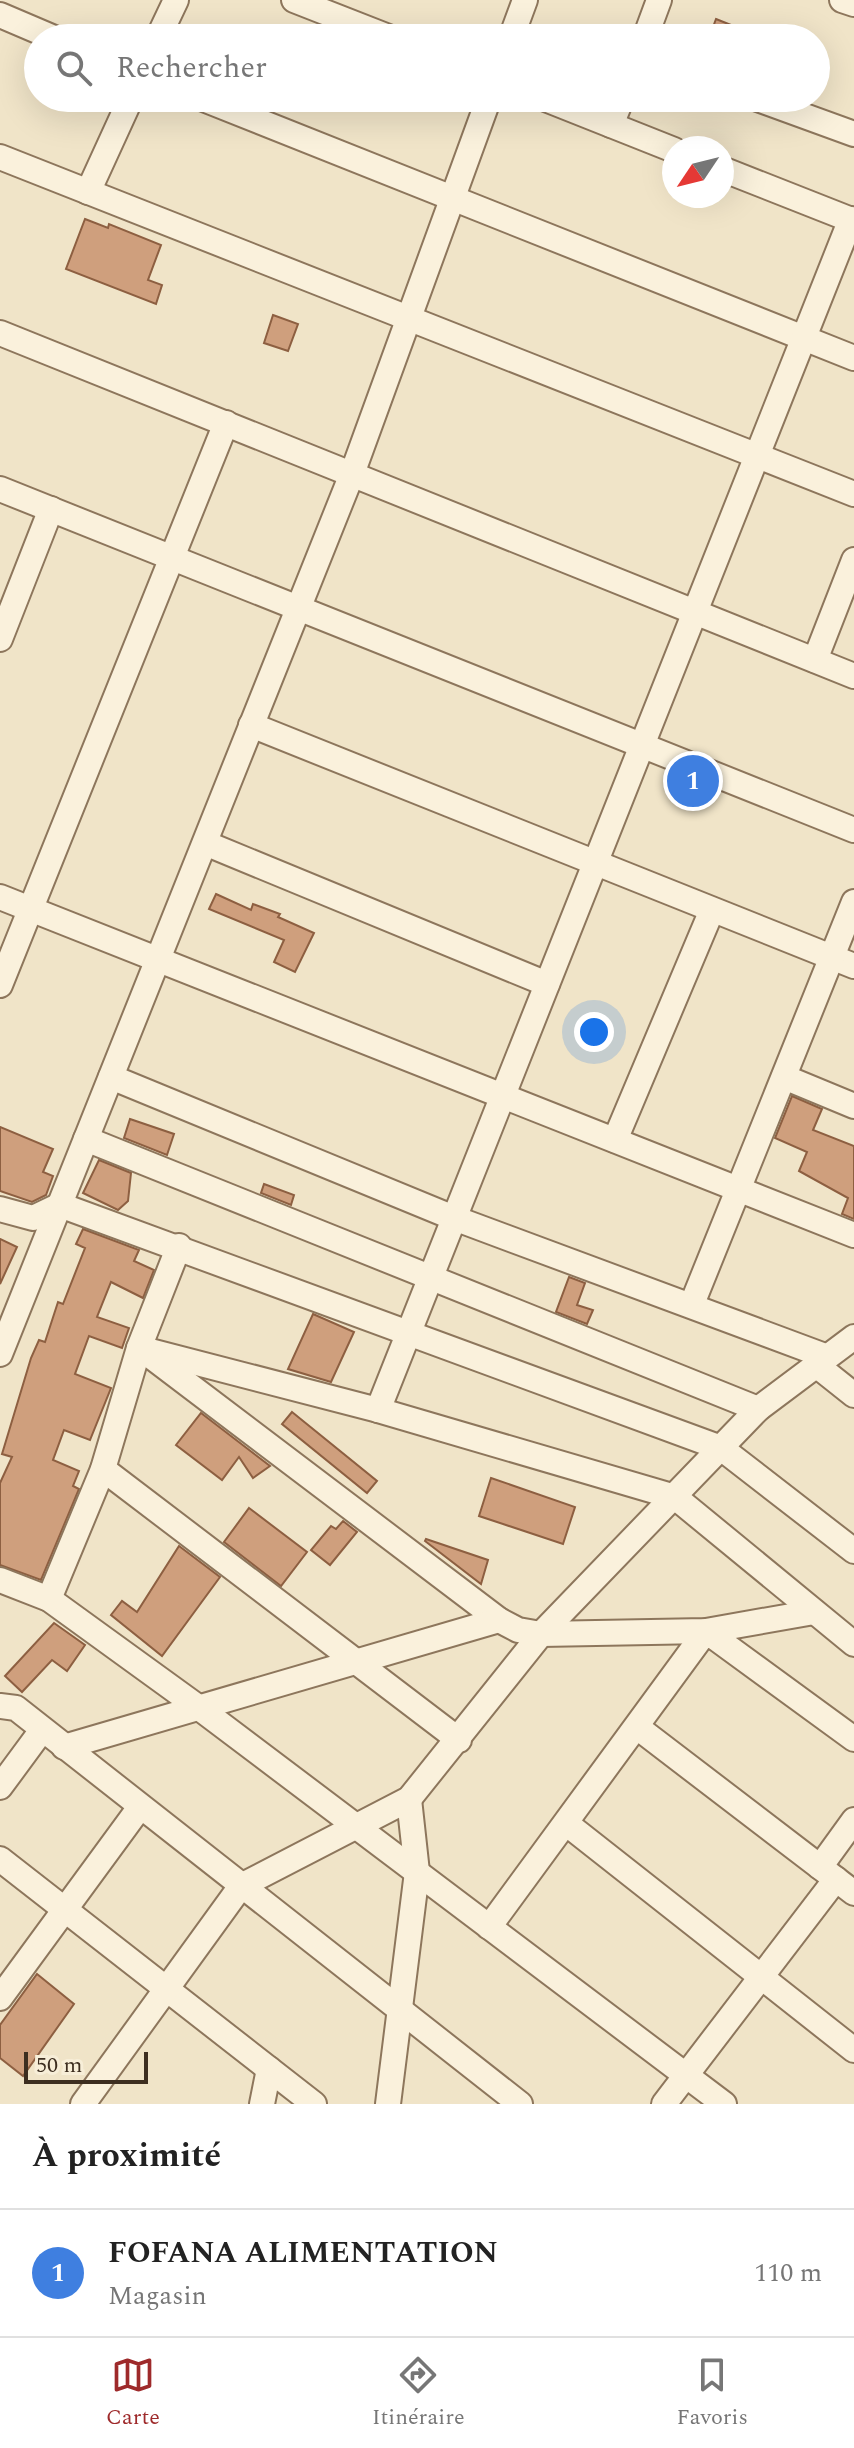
<!DOCTYPE html>
<html lang="fr">
<meta charset="utf-8">
<style>
:root{--surface:#fff;--page:#f6f6f6;--text:#222;--muted:#767676;--line:#e0e0e0;--accent:#9e2a2b}
body{margin:0;font-family:Spectral,serif;background:var(--page);color:var(--text)}
.compass{position:absolute;left:662px;top:136px;width:72px;height:72px;border-radius:50%;background:var(--surface);box-shadow:0 8px 32px #0002;rotate:235deg}
.scale{position:absolute;left:24px;bottom:20px;width:124px;box-sizing:border-box;padding-left:8px;border:4px solid #3d2e20;border-top:0;font-size:22px;line-height:28px;white-space:nowrap;color:#3d2e20;-webkit-text-stroke:6px #f7eed8;paint-order:stroke}
.you{position:absolute;left:594px;top:1032px;width:28px;height:28px;margin:-20px;border:6px solid #fff;border-radius:50%;background:#1a73e8;box-shadow:0 0 0 12px #1a73e833}
.badge{display:grid;place-items:center;width:52px;height:52px;border-radius:50%;background:var(--accent);color:#fff;font-size:26px;font-weight:700}
.pin{position:absolute;translate:-50% -50%;border:4px solid #fff;box-shadow:0 2px 8px #0006}
.list{margin:0;padding:0;list-style:none}
h2{display:flex;justify-content:space-between;align-items:center;height:104px;margin:0;padding:0 32px;font-size:34px}
h2 small{font-size:26px;font-weight:400;color:var(--muted)}
.list li{display:grid;grid-template-columns:52px 1fr auto;gap:24px;align-items:center;box-sizing:border-box;height:128px;padding:0 32px;border-top:2px solid var(--line)}
.list b{display:block;font-size:30px;white-space:nowrap}
.list p{margin:0;font-size:26px;white-space:nowrap;color:var(--muted)}
.list em{font-size:26px;font-style:normal;color:var(--muted)}
.icon{flex:none;width:44px;height:44px;fill:none;stroke:currentColor;stroke-width:2;stroke-linecap:round;stroke-linejoin:round}
.map{position:relative;flex:none;width:854px;height:2104px;overflow:hidden}
.search{position:absolute;background:var(--surface);box-shadow:0 8px 32px #0002;left:24px;right:24px;top:24px;height:88px;display:flex;align-items:center;gap:20px;box-sizing:border-box;padding:0 28px;border-radius:44px;color:var(--muted);font-size:30px}
.sheet{height:232px;background:var(--surface)}
nav{display:flex;justify-content:space-around;align-items:center;box-sizing:border-box;height:112px;border-top:2px solid var(--line);background:var(--surface);font-size:22px;color:var(--muted)}
nav a{display:grid;justify-items:center;gap:4px}
nav .on{color:var(--accent)}
.map>svg:first-child{display:block}
.building{fill:#cf9f7d;stroke:#8d5f41;stroke-width:2}
.lines{fill:none;stroke-linecap:round;stroke-linejoin:round}
.minor-casing{stroke:#8d765c;stroke-width:28}
.minor{stroke:#faf1dc;stroke-width:24}
</style>
<div class="map">
<svg width="854" height="2104" viewBox="0 0 854 2104">
<rect width="100%" height="100%" fill="#f0e4c8"/>
<!-- building -->
<g class="building">
<polygon points="716,19 761,37 761,38 709,38"/>
<polygon points="85,219 108,228 109,224 161,245 148,280 162,285 156,304 66,269"/>
<polygon points="273,315 298,324 288,351 264,343"/>
<polygon points="216,894 251,910 253,904 280,914 278,917 314,933 295,972 274,962 284,940 209,909"/>
<polygon points="792,1096 822,1109 813,1130 854,1146 854,1219 842,1214 848,1198 799,1171 807,1152 775,1138"/>
<polygon points="130,1119 174,1134 167,1155 124,1138"/>
<polygon points="0,1127 53,1149 43,1172 53,1176 46,1195 32,1202 0,1191"/>
<polygon points="99,1160 131,1173 128,1201 118,1210 83,1193"/>
<polygon points="264,1184 294,1195 291,1205 261,1193"/>
<polygon points="83,1229 139,1250 134,1261 154,1270 143,1298 111,1282 97,1317 129,1328 122,1348 89,1336 75,1374 111,1388 90,1440 64,1430 53,1460 79,1471 73,1486 79,1489 41,1580 0,1565 0,1483 12,1457 2,1454 31,1358 39,1340 45,1342 58,1302 63,1304 85,1248 76,1244"/>
<polygon points="0,1239 17,1247 0,1284"/>
<polygon points="569,1277 585,1283 577,1305 593,1310 587,1324 556,1312"/>
<polygon points="313,1314 354,1332 331,1382 288,1369"/>
<polygon points="292,1412 377,1481 367,1493 282,1424"/>
<polygon points="201,1413 270,1466 253,1478 239,1457 222,1480 176,1445"/>
<polygon points="491,1478 575,1507 563,1544 479,1516"/>
<polygon points="249,1508 307,1552 281,1586 224,1542"/>
<polygon points="343,1521 357,1532 330,1565 311,1550 331,1526 336,1529"/>
<polygon points="426,1539 488,1560 481,1584 425,1541"/>
<polygon points="179,1546 220,1577 162,1656 111,1615 122,1601 137,1612"/>
<polygon points="54,1623 85,1645 67,1671 52,1660 22,1692 5,1676"/>
<polygon points="37,1974 74,2004 23,2076 0,2058 0,2025"/>
</g>
<g class="lines">
<defs>
<g id="minor">
<polyline points="294,0 391,38"/>
<polyline points="842,0 854,4"/>
<polyline points="0,15 54,38"/>
<polyline points="158,38 176,0"/>
<polyline points="511,38 525,0"/>
<polyline points="645,38 659,0"/>
<polyline points="201,98 854,358"/>
<polyline points="543,98 674,150"/>
<polyline points="755,98 854,134"/>
<polyline points="611,125 622,98"/>
<polyline points="0,157 854,494"/>
<polyline points="722,169 854,221"/>
<polyline points="88,192 131,98"/>
<polyline points="0,333 854,676"/>
<polyline points="0,489 854,830"/>
<polyline points="0,639 51,509"/>
<polyline points="815,660 854,560"/>
<polyline points="251,725 854,966"/>
<polyline points="205,843 547,984"/>
<polyline points="0,897 854,1235"/>
<polyline points="0,985 226,423"/>
<polyline points="111,1077 454,1218 825,1356"/>
<polyline points="784,1077 854,1106"/>
<polyline points="86,1139 758,1409"/>
<polyline points="615,1140 712,910"/>
<polyline points="0,1209 33,1218 60,1205 721,1448 854,1551"/>
<polyline points="692,1304 854,902"/>
<polyline points="139,1348 378,1410 675,1497 854,1644"/>
<polyline points="0,1354 352,474 489,98"/>
<polyline points="148,1354 499,1620 518,1630 541,1634 706,1631 814,1612"/>
<polyline points="815,1364 854,1395"/>
<polyline points="378,1410 851,219"/>
<polyline points="103,1469 459,1740"/>
<polyline points="0,1580 49,1599 198,1707 724,2104"/>
<polyline points="49,1599 103,1469 139,1348 179,1246"/>
<polyline points="0,1706 16,1708 520,2104"/>
<polyline points="637,1727 854,1893"/>
<polyline points="64,1747 499,1620"/>
<polyline points="0,1787 42,1730"/>
<polyline points="567,1824 854,2050"/>
<polyline points="0,1859 314,2104"/>
<polyline points="820,1867 854,1820"/>
<polyline points="489,1927 706,1631 854,1739"/>
<polyline points="0,1998 140,1807"/>
<polyline points="83,2104 241,1886 409,1799 541,1634 758,1409 854,1337"/>
<polyline points="262,2104 269,2069"/>
<polyline points="388,2104 417,1872 409,1799"/>
<polyline points="664,2104 836,1879"/>
</g>
</defs>
<!-- minor casing -->
<use href="#minor" class="minor-casing"/>
<!-- minor -->
<use href="#minor" class="minor"/>
</g>
</svg>
<svg class="compass" viewBox="-18 -18 36 36"><path d="M0-13l5 13h-10z" fill="#e53935"/><path d="M0 13l5-13h-10z" fill="#767676"/></svg>
<div class="scale">50 m</div>
<div class="you"></div>
<div class="pin badge" style="left:693px;top:781px;background:#3f7fe0">1</div>
<div class="search"><svg class="icon" aria-label="search" viewBox="0 0 24 24"><circle cx="10" cy="10" r="6"/><path d="M15 15l6 6"/></svg>Rechercher</div>
</div>
<section class="sheet">
<h2>À proximité<small></small></h2>
<ul class="list">
<li><span class="badge" style="background:#3f7fe0">1</span><div><b>FOFANA ALIMENTATION</b><p>Magasin</p></div><em>110 m</em></li>
</ul>
</section>
<nav>
<a class="on"><svg class="icon" aria-label="map" viewBox="0 0 24 24"><path d="M3 6l6-2 6 2 6-2v14l-6 2-6-2-6 2zM9 4v14M15 6v14"/></svg>Carte</a>
<a><svg class="icon" aria-label="directions" viewBox="0 0 24 24"><path d="M12 3l9 9-9 9-9-9zM9 14v-3h6M13 9l2 2-2 2"/></svg>Itinéraire</a>
<a><svg class="icon" aria-label="saved" viewBox="0 0 24 24"><path d="M7 4h10v16l-5-4-5 4z"/></svg>Favoris</a>
</nav>
